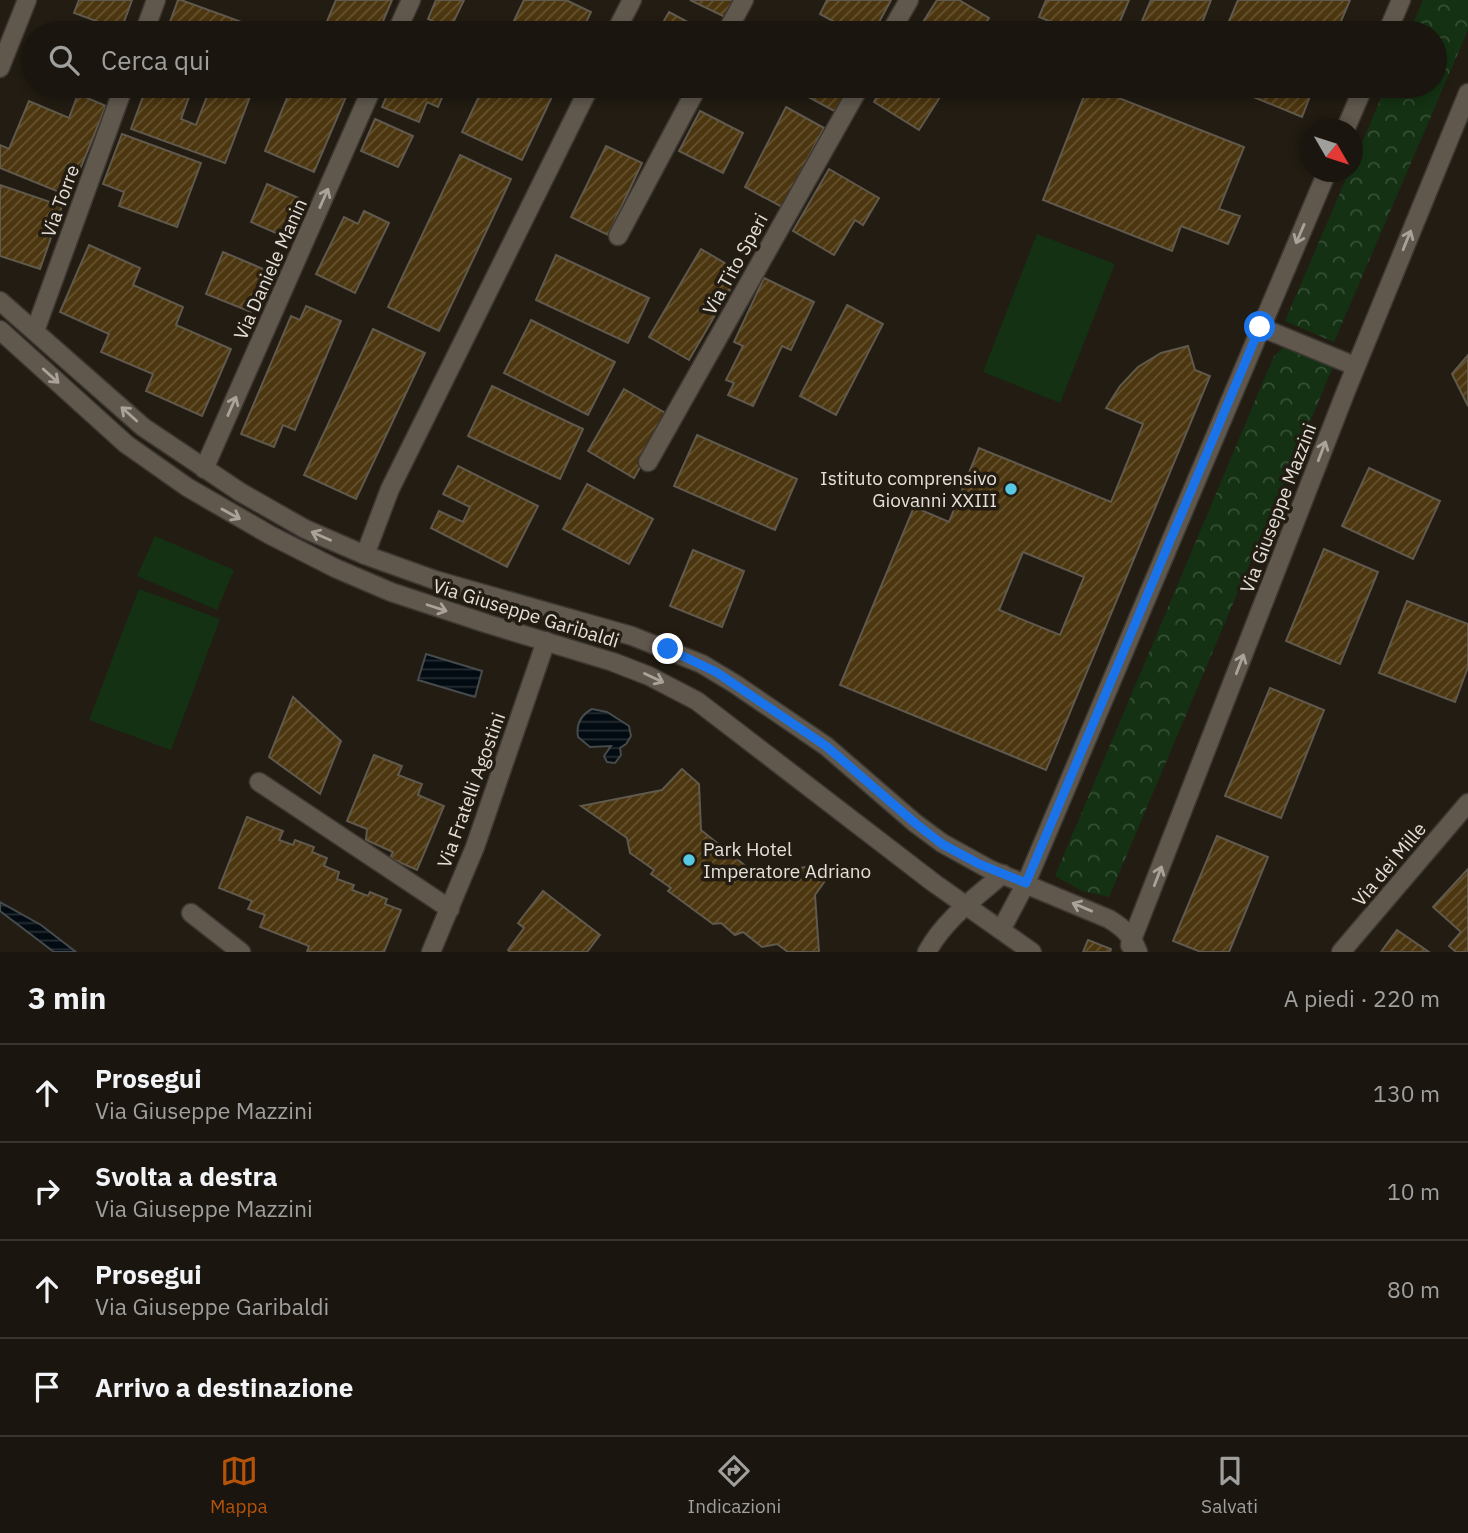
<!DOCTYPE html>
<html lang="it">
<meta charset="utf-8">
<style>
:root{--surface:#1a150e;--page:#27221c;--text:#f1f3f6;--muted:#9f9f9e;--line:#38342e;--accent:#b45309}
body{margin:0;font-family:"IBM Plex Sans",sans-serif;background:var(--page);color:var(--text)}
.compass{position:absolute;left:1300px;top:119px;width:63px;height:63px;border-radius:50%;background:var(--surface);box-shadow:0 4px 10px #0003;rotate:129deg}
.stop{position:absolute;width:21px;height:21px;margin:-16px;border:5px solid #1a73e8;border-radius:50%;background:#fff}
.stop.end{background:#1a73e8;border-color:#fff;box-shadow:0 2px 7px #0008}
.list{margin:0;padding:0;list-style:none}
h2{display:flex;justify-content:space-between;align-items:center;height:91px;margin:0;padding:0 28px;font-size:30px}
h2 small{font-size:23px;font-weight:400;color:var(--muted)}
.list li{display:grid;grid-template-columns:46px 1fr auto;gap:21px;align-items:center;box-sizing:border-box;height:98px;padding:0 28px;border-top:2px solid var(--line)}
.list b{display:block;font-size:26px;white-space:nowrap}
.list p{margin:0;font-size:23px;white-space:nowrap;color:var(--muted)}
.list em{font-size:23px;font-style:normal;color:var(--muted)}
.icon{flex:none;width:38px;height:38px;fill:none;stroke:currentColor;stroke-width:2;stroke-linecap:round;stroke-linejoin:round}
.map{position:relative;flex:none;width:1468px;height:952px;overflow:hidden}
.search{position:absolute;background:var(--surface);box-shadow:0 4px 10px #0003;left:21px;right:21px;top:21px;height:77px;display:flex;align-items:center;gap:18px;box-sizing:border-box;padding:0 24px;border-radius:38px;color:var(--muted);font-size:26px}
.sheet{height:483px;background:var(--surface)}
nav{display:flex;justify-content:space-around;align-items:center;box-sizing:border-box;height:98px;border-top:2px solid var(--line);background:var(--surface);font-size:19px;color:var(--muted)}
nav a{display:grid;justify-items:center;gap:4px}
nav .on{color:var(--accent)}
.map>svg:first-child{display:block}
.grass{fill:#143213}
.park{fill:url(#park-crowns)}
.water{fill:url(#water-rules);stroke:#464b4d;stroke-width:2}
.building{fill:url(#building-hatch);stroke:#60594d;stroke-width:2;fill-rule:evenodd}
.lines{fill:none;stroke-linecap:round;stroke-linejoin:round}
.minor-casing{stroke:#3c3731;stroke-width:21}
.minor{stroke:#60584d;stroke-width:18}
.oneway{stroke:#a9a39a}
.route{stroke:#1a73e8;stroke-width:9}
.poi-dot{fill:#59c8e4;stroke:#221c12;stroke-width:2.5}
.labels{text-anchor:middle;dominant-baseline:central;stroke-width:7;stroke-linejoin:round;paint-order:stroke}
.street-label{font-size:19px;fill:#e4e0d9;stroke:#221c12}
.poi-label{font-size:19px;fill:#e4e0d9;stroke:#221c12;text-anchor:end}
</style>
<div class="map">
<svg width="1468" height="952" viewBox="0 0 1468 952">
<defs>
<pattern id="park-crowns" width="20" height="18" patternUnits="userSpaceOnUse" patternTransform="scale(1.75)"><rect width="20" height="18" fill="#143213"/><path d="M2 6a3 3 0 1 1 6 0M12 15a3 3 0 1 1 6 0" fill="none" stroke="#364f35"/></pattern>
<pattern id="water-rules" width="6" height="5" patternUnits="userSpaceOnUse" patternTransform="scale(1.75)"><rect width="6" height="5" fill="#020b11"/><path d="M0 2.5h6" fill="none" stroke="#272e33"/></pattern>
<pattern id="building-hatch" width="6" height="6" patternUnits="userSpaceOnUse" patternTransform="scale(1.75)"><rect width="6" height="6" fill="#4c360f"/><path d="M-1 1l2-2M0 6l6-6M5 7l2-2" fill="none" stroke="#665331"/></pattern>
</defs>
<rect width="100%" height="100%" fill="#221c12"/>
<!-- grass -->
<g class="grass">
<polygon points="1037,234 1115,264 1060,403 983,372"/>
<polygon points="155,536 234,570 217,610 137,576"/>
<polygon points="139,589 220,619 171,750 89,720"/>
</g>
<!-- park -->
<g class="park">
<polygon points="1423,0 1468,0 1468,30 1334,342 1285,321 1349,172 1352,172 1353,164 1386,86 1435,86 1435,33 1409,33"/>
<polygon points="1284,347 1333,367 1109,897 1082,891 1055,876 1274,356"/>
</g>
<!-- water -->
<g class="water">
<polygon points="426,654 482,671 475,697 418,680"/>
<path d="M592,709L607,712L629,726L631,736L626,744L620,748L621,755L615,763L607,762L604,756L611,746L590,747L578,737C576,725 581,715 592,709Z"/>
<polygon points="0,902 41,925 76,952 54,952 0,911"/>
</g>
<!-- building -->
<g class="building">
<polygon points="79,0 132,0 121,30 74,13"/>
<polygon points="178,0 181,0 272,33 166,33"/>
<polygon points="336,0 392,0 378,33 322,33"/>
<polygon points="436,0 464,0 450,29 428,19"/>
<polygon points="524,0 566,0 591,12 581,33 508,33"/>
<polygon points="690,0 733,0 725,17"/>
<polygon points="827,0 891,0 873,33 855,33 820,14"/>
<polygon points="937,0 959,0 989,18 979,33 916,33"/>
<polygon points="1046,0 1129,0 1115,33 1079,33 1039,17"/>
<polygon points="1151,0 1211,0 1198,33 1173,33 1142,21"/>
<polygon points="1238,0 1350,0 1336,33 1224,33"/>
<polygon points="669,12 708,33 657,33"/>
<polygon points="147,86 193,86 181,119 196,125 211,86 254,86 225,163 131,129"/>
<polygon points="292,86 332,86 348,92 314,172 265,151"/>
<polygon points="391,86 447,86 438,107 427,102 419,122 382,107"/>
<polygon points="484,86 557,86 522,160 462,132"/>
<polygon points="788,86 850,86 836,112"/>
<polygon points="883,86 947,86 919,130 874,102"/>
<polygon points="1088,86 1244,147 1219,209 1240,216 1228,244 1181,226 1172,251 1043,200"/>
<polygon points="1227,86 1314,86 1302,117"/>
<polygon points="78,94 106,106 69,196 0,168 0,145 9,149 29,101 69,118"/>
<polygon points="786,107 824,128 782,207 745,187"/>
<polygon points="700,111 743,133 723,173 679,151"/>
<polygon points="375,119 413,136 398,167 361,151"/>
<polygon points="122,134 201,163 177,227 119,206 124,192 103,184"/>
<polygon points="606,146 642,163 608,235 571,217"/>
<polygon points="460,155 511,179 439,331 388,307"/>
<polygon points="829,169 879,198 863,225 855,220 834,255 793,231"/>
<polygon points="267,184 301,199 285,237 251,222"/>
<polygon points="0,185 62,206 40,269 0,256"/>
<polygon points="364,211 389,223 355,293 316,274 344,217 358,224"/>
<polygon points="89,245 140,268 133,285 183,307 176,325 231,349 202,416 146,391 153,374 101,352 109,334 60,312"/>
<polygon points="701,249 740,272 689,360 649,337"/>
<polygon points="223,252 268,271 251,312 206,294"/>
<polygon points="556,255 649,298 628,343 536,300"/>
<polygon points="764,278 814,302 791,350 782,346 753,406 728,395 734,383 726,380 743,346 734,342"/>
<polygon points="847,305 883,324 836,415 800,396"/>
<polygon points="306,306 341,321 295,430 283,425 274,447 241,434 291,316 300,320"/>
<polygon points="531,320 615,362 588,415 504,373"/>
<polygon points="373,329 425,353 356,499 304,475"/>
<path d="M1188,346L1195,370L1210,376L1046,770L840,685L914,507L949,522L979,448L1111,502L1143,424L1106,408L1120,386L1138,367L1161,353ZM1023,552L1084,577L1060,635L999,610Z"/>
<polygon points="1468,355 1468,406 1452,374"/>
<polygon points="492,386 583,429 560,479 468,436"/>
<polygon points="624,389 669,415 634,478 588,451"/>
<polygon points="697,435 797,479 775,530 674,486"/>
<polygon points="458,466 538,506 507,567 431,528 439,511 463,522 470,507 443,494"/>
<polygon points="1369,468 1440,501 1413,559 1342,526"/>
<polygon points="587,484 653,519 629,564 563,529"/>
<polygon points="1324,549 1378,572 1340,664 1286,641"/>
<polygon points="693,550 744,571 722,627 670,606"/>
<polygon points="1407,601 1468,624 1468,667 1455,702 1379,673"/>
<polygon points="1270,688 1324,710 1281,818 1225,796"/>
<polygon points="293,697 341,741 320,794 269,757"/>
<polygon points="374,755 402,766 398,775 422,784 418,795 444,806 417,870 390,858 393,852 366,840 367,829 347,821"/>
<polygon points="682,769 699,784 701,830 758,876 810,866 827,878 815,895 819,952 788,952 777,944 762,947 743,932 735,935 721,923 713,924 668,891 671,888 651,874 654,870 630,853 627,838 581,806 662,790"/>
<polygon points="247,817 283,831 279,840 293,845 295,840 314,847 312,852 327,858 324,866 339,872 337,879 354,885 352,890 368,896 370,892 387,899 385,904 401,910 384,952 307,952 309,946 260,927 265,915 248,909 252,901 219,888"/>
<polygon points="1217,836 1268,857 1229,952 1201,952 1173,941"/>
<polygon points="1468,869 1468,952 1456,952 1449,946 1461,932 1433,907"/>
<polygon points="543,891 600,935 587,952 510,952 508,950 524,928 518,923"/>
<polygon points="1397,930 1429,952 1381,952"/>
<polygon points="1088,940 1111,949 1110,952 1083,952"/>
</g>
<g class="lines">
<defs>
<g id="minor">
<polyline points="144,33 156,0"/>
<polyline points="396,33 411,0"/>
<polyline points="615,33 632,0"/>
<polyline points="726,33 744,0"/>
<polyline points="890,33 909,0"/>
<polyline points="1387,33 1401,0"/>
<polyline points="0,68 27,0"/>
<polyline points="1345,130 1364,86"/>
<polyline points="618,236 698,86"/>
<path d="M0,301L143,427L240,492L305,529L365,555L435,580L632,636L702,664L735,684L826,746L915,823L942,843L989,869L1109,919C1124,928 1132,936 1138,952"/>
<polyline points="1260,327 1355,366"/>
<polyline points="0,330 126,444 187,487 270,535 335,568 391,592 488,624 613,662 649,676 697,701 934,883 1032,952"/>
<polyline points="35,331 124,86"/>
<polyline points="648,462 860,86"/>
<polyline points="204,469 373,86"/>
<polyline points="365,555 390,489 590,86"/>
<polyline points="259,782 450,909"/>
<polyline points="191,913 241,952"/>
<polyline points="1001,930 1026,883 1327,172"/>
<polyline points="1130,945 1346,391 1468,93"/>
<polyline points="431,952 475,847 546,641"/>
<path d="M927,952C944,920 976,897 1003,874"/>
<polyline points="1341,952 1468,803"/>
</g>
</defs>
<!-- minor casing -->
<use href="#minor" class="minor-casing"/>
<!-- minor -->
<use href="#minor" class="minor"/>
</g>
<!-- one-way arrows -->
<defs><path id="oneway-shaft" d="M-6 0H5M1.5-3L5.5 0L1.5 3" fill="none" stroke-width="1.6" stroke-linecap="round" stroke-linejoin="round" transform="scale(1.75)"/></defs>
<g class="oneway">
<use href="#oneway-shaft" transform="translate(324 198) rotate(-66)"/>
<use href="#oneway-shaft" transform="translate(1300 234) rotate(113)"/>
<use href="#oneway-shaft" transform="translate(1407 240) rotate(-68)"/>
<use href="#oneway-shaft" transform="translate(51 376) rotate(42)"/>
<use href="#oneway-shaft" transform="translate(232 406) rotate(-66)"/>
<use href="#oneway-shaft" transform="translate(129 414) rotate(-138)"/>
<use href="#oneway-shaft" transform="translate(1322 451) rotate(-69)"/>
<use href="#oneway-shaft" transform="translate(231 514) rotate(29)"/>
<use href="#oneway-shaft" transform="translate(321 536) rotate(-156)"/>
<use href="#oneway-shaft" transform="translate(437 608) rotate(18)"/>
<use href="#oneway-shaft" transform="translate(1240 664) rotate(-69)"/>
<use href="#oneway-shaft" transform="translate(654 678) rotate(25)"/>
<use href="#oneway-shaft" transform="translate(1158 876) rotate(-69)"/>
<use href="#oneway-shaft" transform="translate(1082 907) rotate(-157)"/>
</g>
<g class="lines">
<!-- route -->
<polyline class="route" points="668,649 716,672 826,746 915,823 942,844 979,864 1026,883 1260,327"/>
</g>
<!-- markers -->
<g class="poi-dot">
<circle cx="1011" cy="489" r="7"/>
<circle cx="689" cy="860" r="7"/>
</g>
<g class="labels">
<!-- street labels -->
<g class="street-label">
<text transform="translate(60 201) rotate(-70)">Via Torre</text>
<text transform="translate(735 264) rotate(-61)">Via Tito Speri</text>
<text transform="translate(270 269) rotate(-66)">Via Daniele Manin</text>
<text transform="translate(1278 508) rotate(-69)">Via Giuseppe Mazzini</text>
<text transform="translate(526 613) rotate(17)">Via Giuseppe Garibaldi</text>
<text transform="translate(471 790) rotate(-70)">Via Fratelli Agostini</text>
<text transform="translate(1389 864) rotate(-50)">Via dei Mille</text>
</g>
<!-- poi labels -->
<g class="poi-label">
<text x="997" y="478">Istituto comprensivo<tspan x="997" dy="22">Giovanni XXIII</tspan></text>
<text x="703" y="849" text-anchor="start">Park Hotel<tspan x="703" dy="22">Imperatore Adriano</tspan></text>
</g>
</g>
</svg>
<svg class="compass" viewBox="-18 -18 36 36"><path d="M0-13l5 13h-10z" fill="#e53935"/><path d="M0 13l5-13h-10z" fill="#9f9f9e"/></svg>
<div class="stop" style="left:1260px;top:327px"></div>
<div class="stop end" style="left:668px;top:649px"></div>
<div class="search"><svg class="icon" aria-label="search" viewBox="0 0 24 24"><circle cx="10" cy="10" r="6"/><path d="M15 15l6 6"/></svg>Cerca qui</div>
</div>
<section class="sheet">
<h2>3 min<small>A piedi · 220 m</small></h2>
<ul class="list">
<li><svg class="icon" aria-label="ahead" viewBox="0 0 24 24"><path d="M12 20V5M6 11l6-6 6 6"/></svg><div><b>Prosegui</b><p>Via Giuseppe Mazzini</p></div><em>130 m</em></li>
<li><svg class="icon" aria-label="right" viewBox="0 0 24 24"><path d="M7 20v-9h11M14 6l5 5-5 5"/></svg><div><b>Svolta a destra</b><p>Via Giuseppe Mazzini</p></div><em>10 m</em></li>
<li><svg class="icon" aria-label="ahead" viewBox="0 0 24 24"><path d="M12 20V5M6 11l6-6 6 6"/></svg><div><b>Prosegui</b><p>Via Giuseppe Garibaldi</p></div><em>80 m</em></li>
<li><svg class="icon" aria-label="arrive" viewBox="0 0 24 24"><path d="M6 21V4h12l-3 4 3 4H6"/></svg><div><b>Arrivo a destinazione</b></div></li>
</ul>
</section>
<nav>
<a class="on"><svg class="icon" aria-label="map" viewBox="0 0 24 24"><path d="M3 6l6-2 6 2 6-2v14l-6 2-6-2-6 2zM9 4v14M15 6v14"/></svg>Mappa</a>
<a><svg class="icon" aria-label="directions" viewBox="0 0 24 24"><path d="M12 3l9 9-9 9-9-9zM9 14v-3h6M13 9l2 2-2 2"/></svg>Indicazioni</a>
<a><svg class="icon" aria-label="saved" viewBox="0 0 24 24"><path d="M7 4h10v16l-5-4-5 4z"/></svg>Salvati</a>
</nav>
